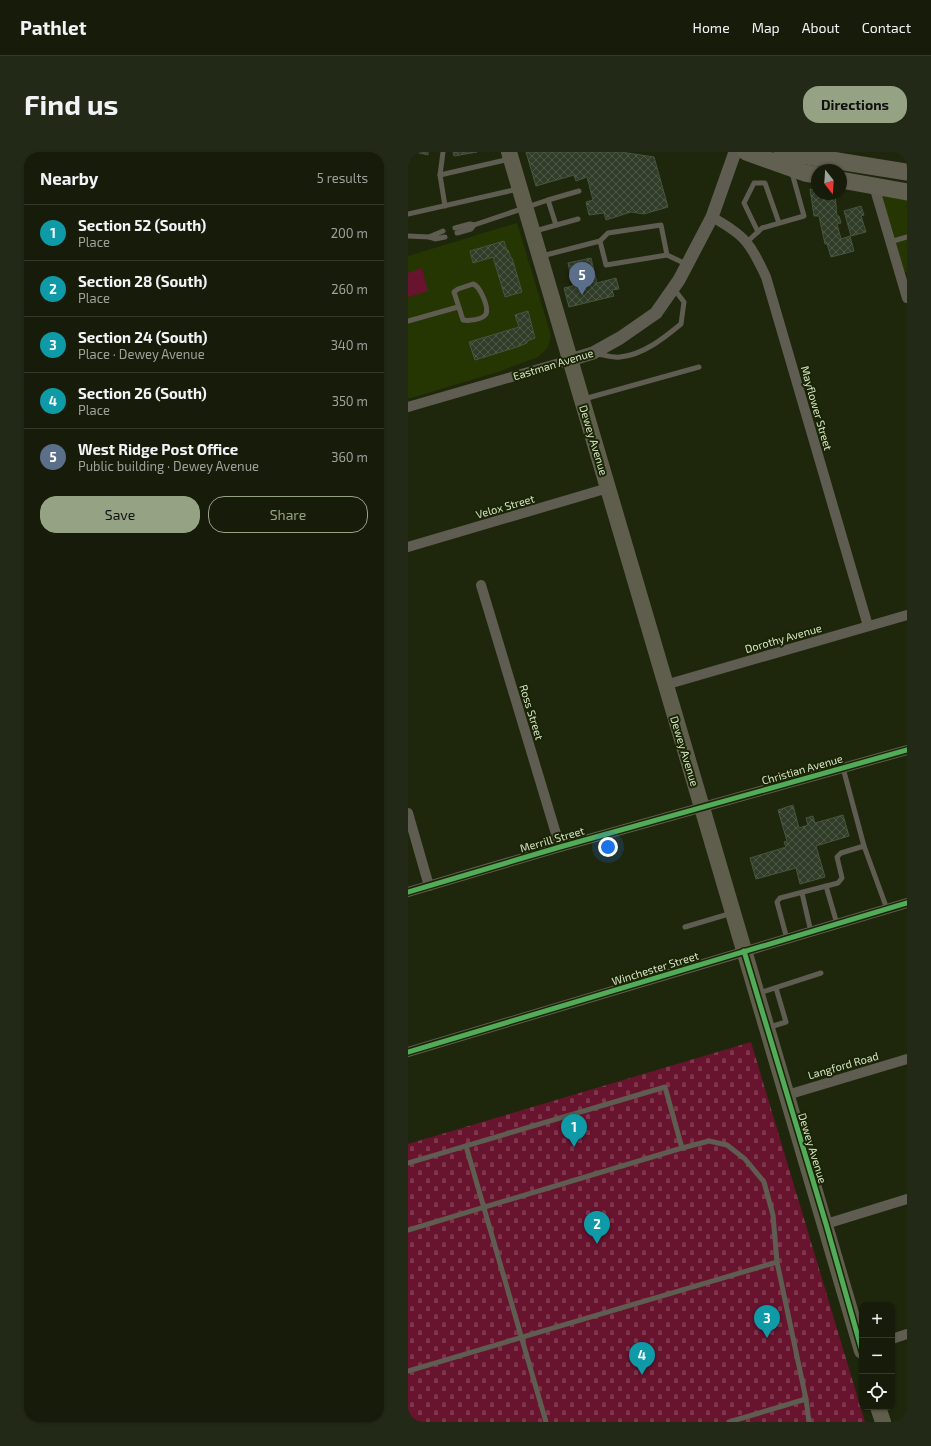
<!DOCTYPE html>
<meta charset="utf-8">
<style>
:root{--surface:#161c09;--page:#232917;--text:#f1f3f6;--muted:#9ea19c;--line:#353a2a;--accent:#96a284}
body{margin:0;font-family:"Exo 2",sans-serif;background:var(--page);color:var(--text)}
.controls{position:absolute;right:12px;bottom:12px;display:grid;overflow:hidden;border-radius:8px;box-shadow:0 1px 3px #0004}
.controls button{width:36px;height:36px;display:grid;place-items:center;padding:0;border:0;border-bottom:1px solid var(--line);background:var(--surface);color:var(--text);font:20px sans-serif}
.compass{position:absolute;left:403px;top:12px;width:36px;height:36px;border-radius:50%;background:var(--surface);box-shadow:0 1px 3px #0004;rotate:163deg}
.you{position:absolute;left:200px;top:695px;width:14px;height:14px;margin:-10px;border:3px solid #fff;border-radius:50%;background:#1a73e8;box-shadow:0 0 0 6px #1a73e833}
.badge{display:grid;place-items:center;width:26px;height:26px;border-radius:50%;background:var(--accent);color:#fff;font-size:13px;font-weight:700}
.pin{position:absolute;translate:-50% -33px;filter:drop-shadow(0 1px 2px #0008)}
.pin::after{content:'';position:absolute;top:21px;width:14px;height:12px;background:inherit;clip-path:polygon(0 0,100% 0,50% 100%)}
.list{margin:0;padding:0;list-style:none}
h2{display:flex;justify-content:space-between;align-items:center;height:52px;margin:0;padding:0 16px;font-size:17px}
h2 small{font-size:13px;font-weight:400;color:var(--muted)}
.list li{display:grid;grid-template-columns:26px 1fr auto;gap:12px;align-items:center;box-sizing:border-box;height:56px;padding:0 16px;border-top:1px solid var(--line)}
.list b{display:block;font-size:15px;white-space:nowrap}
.list p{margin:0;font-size:13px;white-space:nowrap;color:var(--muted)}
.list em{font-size:13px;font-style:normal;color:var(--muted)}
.actions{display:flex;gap:8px;padding:12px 16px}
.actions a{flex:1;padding:9px 0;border:1px solid var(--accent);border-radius:16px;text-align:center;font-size:14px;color:var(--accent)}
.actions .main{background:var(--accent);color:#111}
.icon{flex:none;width:22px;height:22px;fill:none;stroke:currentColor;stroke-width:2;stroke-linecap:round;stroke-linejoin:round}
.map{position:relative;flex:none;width:499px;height:1270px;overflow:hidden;border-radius:16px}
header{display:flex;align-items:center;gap:24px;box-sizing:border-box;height:56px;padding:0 20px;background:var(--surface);border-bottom:1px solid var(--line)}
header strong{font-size:19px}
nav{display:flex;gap:22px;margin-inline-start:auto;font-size:14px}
.intro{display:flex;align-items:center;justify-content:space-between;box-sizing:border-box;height:96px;padding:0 24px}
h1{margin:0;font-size:28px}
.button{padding:10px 18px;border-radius:16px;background:var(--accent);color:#111;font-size:14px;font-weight:700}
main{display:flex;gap:24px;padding:0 24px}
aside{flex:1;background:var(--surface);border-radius:16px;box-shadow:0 1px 3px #0004}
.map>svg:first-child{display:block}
.built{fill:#263603}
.cemetery{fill:url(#cemetery-stones)}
.pitch{fill:#68142f}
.building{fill:url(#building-cross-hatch);stroke:#475540}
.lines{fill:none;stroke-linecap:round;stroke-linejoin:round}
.service{stroke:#5f5d51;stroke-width:5}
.minor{stroke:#5f5d51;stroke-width:10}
.tertiary{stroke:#5f5d51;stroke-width:13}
.primary{stroke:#5f5d4c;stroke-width:16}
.trunk{stroke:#626050;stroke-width:17}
.cycleway-casing{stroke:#1a2506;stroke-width:8}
.cycleway{stroke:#51ab58;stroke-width:5}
.labels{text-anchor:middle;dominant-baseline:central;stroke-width:4;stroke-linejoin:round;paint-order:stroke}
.street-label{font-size:11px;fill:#d6e4c5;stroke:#1a2506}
</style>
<header>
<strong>Pathlet</strong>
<nav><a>Home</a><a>Map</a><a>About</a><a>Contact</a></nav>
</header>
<div class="intro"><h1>Find us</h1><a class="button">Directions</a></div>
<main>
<aside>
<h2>Nearby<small>5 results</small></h2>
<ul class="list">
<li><span class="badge" style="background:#0f9aa8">1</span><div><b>Section 52 (South)</b><p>Place</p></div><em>200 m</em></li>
<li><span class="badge" style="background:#0f9aa8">2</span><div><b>Section 28 (South)</b><p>Place</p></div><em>260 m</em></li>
<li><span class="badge" style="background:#0f9aa8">3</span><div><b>Section 24 (South)</b><p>Place · Dewey Avenue</p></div><em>340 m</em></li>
<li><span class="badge" style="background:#0f9aa8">4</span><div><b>Section 26 (South)</b><p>Place</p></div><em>350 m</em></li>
<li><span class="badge" style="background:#5c6f8a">5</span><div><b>West Ridge Post Office</b><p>Public building · Dewey Avenue</p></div><em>360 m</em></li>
</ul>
<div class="actions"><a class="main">Save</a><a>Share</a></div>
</aside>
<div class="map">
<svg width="499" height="1270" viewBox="0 0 499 1270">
<defs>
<pattern id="cemetery-stones" width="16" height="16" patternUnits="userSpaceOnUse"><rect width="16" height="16" fill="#68142f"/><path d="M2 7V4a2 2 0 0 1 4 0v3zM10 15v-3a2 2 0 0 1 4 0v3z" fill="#7d364c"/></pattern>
<pattern id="building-cross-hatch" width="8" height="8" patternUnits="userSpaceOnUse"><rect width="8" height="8" fill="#313d29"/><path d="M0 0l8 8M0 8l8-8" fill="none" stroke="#4e5947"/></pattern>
</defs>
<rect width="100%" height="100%" fill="#1e260c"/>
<!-- built -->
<g class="built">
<polygon points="466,34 499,40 499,120 492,122"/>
<polygon points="109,71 142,180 142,188 140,195 130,205 93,219 0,247 0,104"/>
</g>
<!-- cemetery -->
<polygon class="cemetery" points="343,890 457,1270 0,1270 0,992"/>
<!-- pitch -->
<polygon class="pitch" points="14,116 20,139 0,145 0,121"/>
<!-- building -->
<g class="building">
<polygon points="7,0 20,0 20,3"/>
<polygon points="45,0 69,0 46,4"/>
<polygon points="118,0 213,0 246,5 260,55 236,62 223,60 198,68 196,61 181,63 178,50 185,48 179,25 168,29 166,23 128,34"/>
<polygon points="402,37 409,38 409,42 427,42 429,64 431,64 433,71 429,72 433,87 442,84 446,99 423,105 419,92 417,92 411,64 406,64"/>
<polygon points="453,54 456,63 453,64 458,80 443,84 436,59"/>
<polygon points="96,89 99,99 100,98 103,106 104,106 114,140 97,145 85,105 65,111 62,99"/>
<polygon points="183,106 189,131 208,126 211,137 204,138 206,144 161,155 156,136 165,134 160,111"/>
<polygon points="120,159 127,186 119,189 119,191 109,195 67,208 61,190 111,175 107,163"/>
<polygon points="385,653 391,676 400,673 398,666 405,664 407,671 435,663 441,684 408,694 417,725 392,732 388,716 348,727 342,706 378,695 376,690 379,689 370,658"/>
</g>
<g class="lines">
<!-- service -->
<g class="service">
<polyline points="32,23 35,0"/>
<polyline points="140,48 171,39"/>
<polyline points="37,54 32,23 102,7"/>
<polyline points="0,62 110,37"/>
<polyline points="66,73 140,48 148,73"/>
<polyline points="47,76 62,72 66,73 63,77 49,81"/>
<polyline points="35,79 21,85 27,87 37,85"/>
<polyline points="127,79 170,67"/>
<polyline points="350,80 336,51 346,31 357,31 371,71"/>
<polyline points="0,84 21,85"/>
<polyline points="192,89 198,113 259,103 278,112"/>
<polyline points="339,90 354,76 396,64 384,21"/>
<polyline points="482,90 499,85"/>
<polyline points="134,104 192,89 200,81 253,73 259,103"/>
<path d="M65,132C72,134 81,155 78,162C75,168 60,169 55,168L46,140L50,137Z"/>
<polyline points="0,169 50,155"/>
<path d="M190,202C196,203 205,206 212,205C235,203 256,186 273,172L276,150L266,137"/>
<polyline points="176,247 291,215"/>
<polyline points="456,694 479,757"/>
<polyline points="418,734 429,772"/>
<polyline points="394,741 403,780"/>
<polyline points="277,775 324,761"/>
<polyline points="379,787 369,750 372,746 430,731 434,726 429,705 433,701 456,694 435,616"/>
<polyline points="351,841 413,821"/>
<polyline points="362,875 378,870 368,836"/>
<polyline points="58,994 138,1270"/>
<polyline points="0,1011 257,935 274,996"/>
<polyline points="0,1078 274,996 301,989 319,993 337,1007 356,1030 365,1063 369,1110 398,1247 401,1270"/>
<polyline points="0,1219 369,1110"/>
<polyline points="321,1270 398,1247"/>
</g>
<!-- minor -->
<g class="minor">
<polyline points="466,34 499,146"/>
<path d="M304,65C338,84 342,91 358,125L460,474"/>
<polyline points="0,255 162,208"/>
<polyline points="0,395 200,336"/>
<polyline points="73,433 152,695"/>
<polyline points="257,533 499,463"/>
<polyline points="0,661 21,734"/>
<polyline points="0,740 152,695 499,598"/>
<polyline points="0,900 499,751"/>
<polyline points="379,943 499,907"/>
<polyline points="418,1072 499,1047"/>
<polyline points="484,1187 499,1182"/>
</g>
<!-- tertiary -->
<polyline class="tertiary" points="162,208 185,201 212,186 248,161 271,128 304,65 327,0"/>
<!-- primary -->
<g class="primary">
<polyline points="101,0 454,1199"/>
<polyline points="470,1255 475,1270"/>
</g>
<!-- trunk -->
<g class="trunk">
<polyline points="338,0 397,21 409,23"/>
<polyline points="374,0 499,20"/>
<polyline points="433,28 499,40"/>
</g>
<defs>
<g id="cycleway">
<polyline points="0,740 152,695 499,598"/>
<polyline points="336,799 418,1072 454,1199"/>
<polyline points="0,900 499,751"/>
</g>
</defs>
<!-- cycleway casing -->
<use href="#cycleway" class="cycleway-casing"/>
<!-- cycleway -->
<use href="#cycleway" class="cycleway"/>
</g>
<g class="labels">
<!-- street labels -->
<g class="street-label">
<text transform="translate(145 212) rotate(-17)">Eastman Avenue</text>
<text transform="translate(409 256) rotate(74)">Mayflower Street</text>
<text transform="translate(186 288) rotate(73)">Dewey Avenue</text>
<text transform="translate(97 354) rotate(-16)">Velox Street</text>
<text transform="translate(375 486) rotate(-16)">Dorothy Avenue</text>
<text transform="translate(124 560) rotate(73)">Ross Street</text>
<text transform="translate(277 599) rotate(73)">Dewey Avenue</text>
<text transform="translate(394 617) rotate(-16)">Christian Avenue</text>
<text transform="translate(144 687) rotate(-16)">Merrill Street</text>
<text transform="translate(247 816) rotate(-17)">Winchester Street</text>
<text transform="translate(435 913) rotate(-16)">Langford Road</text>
<text transform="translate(405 996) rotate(73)">Dewey Avenue</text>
</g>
</g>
</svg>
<div class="controls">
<button>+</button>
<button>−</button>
<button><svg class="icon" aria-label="locate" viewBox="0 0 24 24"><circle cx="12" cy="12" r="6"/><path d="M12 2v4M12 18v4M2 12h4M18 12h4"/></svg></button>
</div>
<svg class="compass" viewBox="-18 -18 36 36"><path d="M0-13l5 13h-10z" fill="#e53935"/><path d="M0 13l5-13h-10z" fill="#9ea19c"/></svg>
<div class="you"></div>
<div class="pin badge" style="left:166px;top:995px;background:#0f9aa8">1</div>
<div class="pin badge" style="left:189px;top:1092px;background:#0f9aa8">2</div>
<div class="pin badge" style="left:359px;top:1186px;background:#0f9aa8">3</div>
<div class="pin badge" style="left:234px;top:1223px;background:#0f9aa8">4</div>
<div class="pin badge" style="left:174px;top:143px;background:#5c6f8a">5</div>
</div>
</main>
